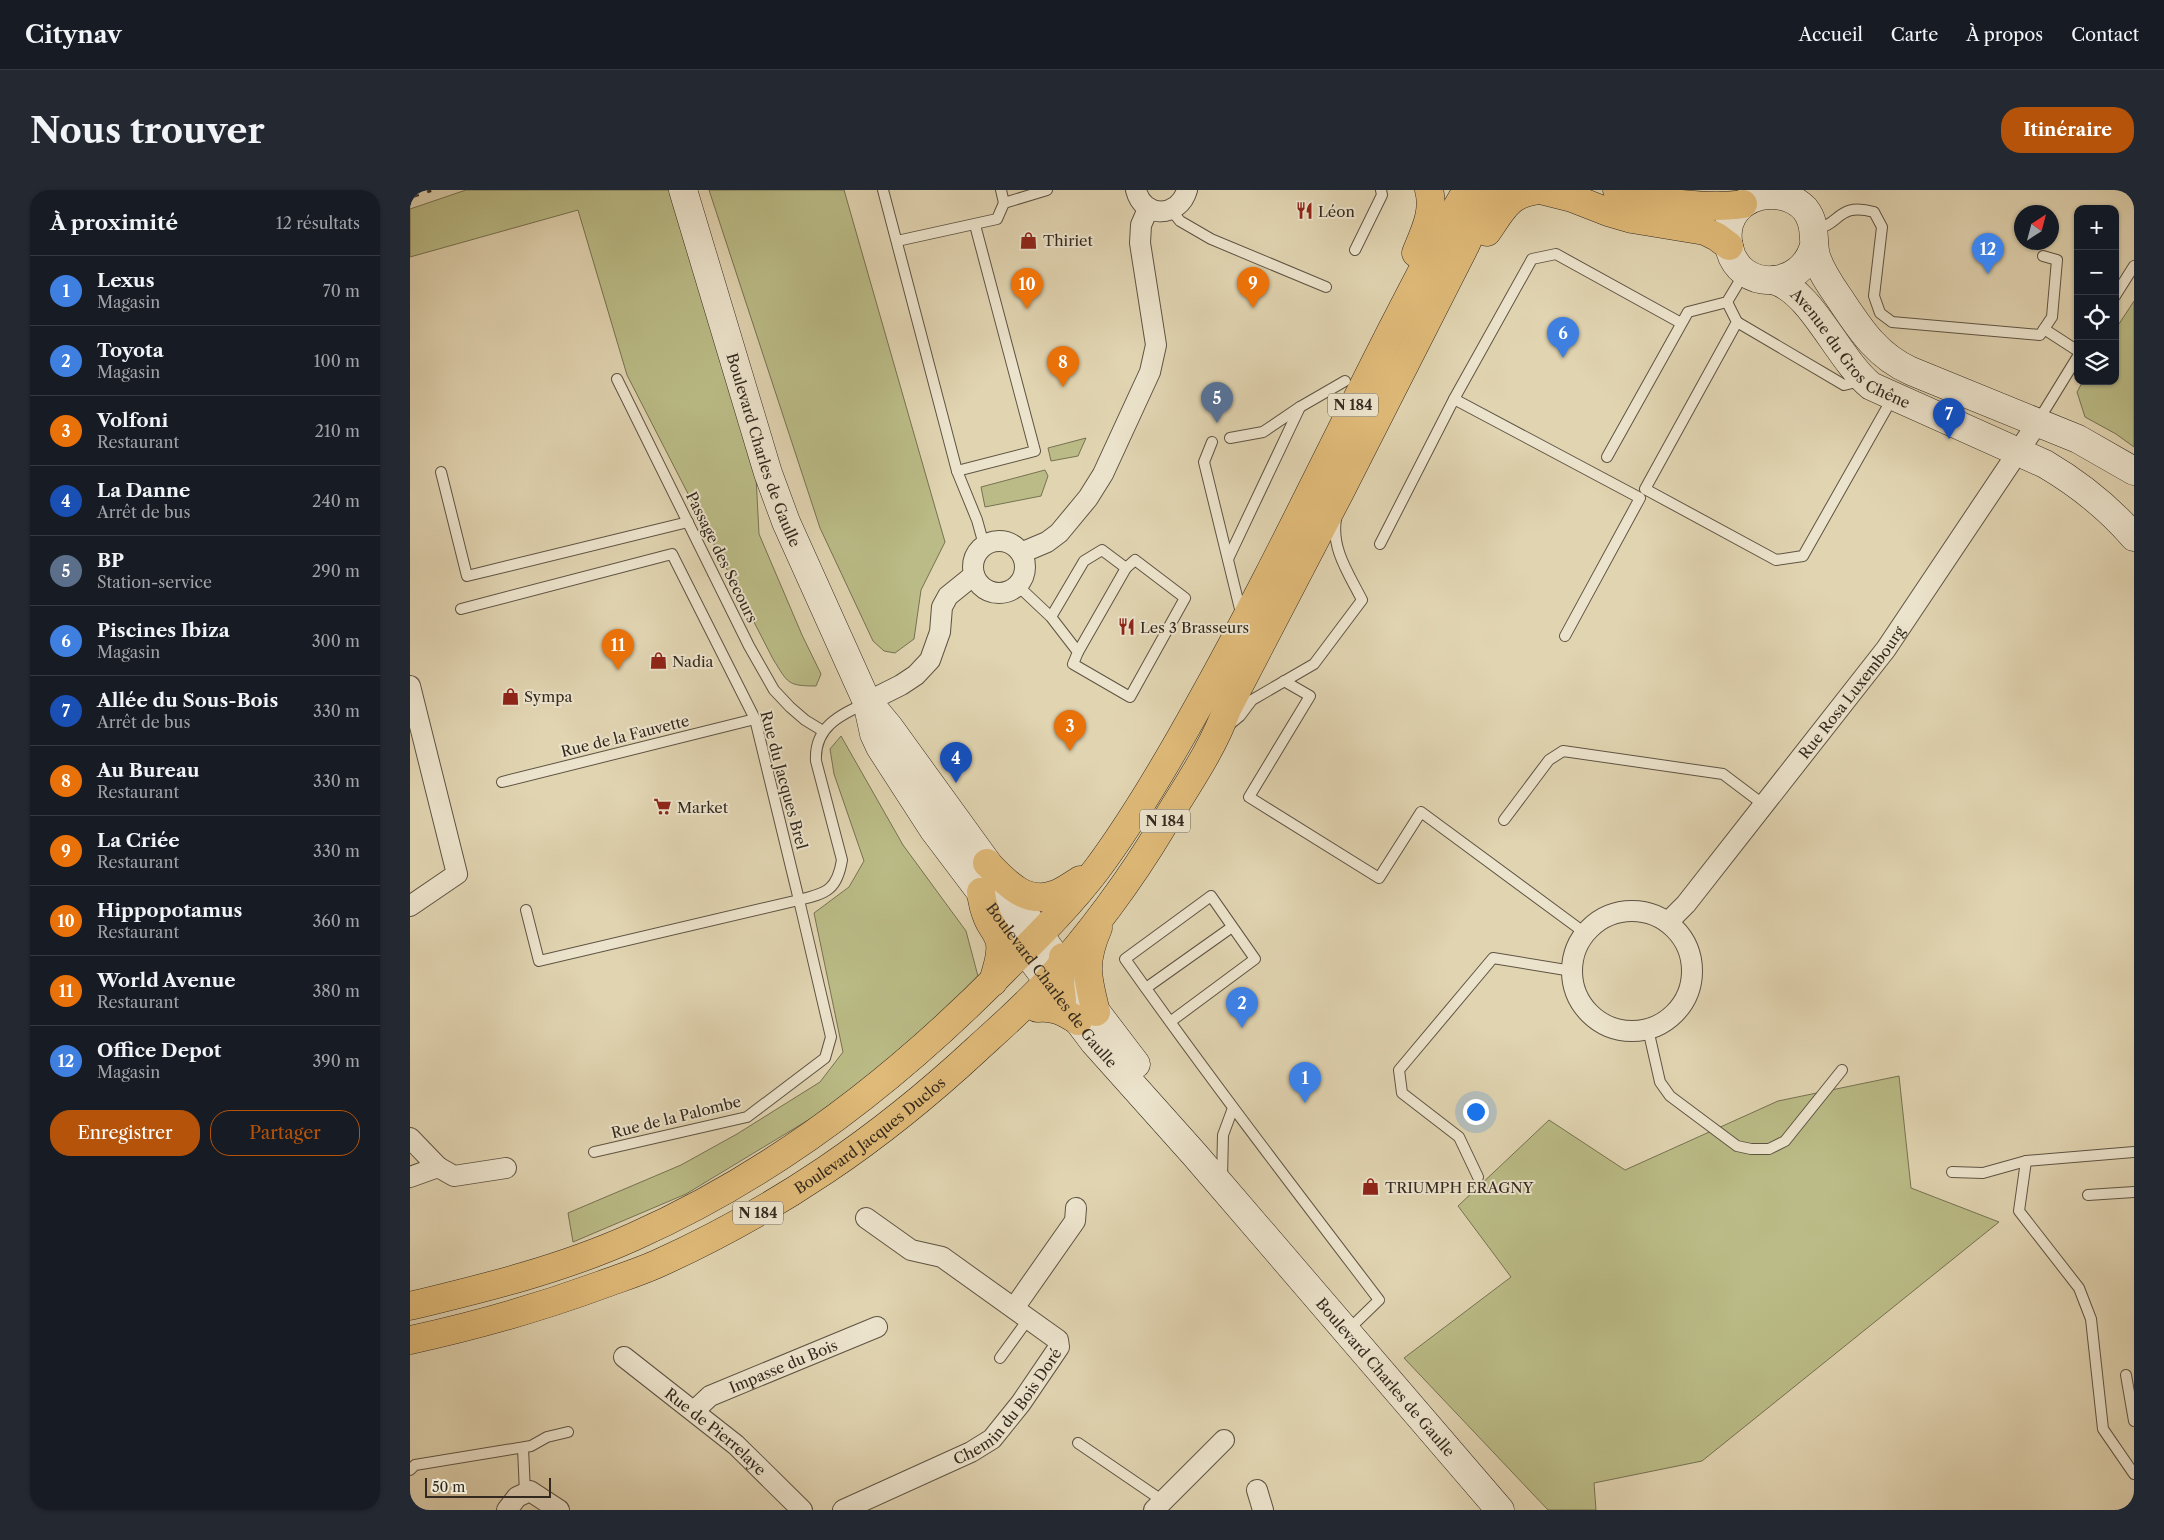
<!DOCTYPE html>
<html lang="fr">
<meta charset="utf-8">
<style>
:root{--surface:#171b24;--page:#242831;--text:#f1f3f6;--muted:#9ea1a6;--line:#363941;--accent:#b45309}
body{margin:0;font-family:"Libre Caslon Text",serif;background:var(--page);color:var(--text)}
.controls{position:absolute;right:15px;top:15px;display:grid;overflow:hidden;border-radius:10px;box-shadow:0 1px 4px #0004}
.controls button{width:45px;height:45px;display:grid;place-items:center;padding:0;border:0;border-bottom:1px solid var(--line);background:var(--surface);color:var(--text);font:25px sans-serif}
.compass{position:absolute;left:1604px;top:15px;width:45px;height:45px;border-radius:50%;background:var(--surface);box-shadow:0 1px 4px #0004;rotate:36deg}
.scale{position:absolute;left:15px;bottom:12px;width:126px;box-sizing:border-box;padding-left:5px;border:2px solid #33291e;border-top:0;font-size:14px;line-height:18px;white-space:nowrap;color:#33291e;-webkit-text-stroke:4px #ece3cc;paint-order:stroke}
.you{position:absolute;left:1065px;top:921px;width:18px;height:18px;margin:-12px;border:4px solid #fff;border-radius:50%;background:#1a73e8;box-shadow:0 0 0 8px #1a73e833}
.badge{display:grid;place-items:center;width:32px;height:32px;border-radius:50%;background:var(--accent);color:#fff;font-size:16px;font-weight:700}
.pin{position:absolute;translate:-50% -41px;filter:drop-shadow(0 1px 2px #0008)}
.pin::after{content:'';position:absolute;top:26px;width:18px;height:15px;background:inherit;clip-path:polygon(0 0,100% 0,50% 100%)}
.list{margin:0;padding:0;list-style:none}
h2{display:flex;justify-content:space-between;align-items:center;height:65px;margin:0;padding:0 20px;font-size:21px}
h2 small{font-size:16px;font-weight:400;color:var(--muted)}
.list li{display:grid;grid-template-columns:32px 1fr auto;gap:15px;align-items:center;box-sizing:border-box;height:70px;padding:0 20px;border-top:1px solid var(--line)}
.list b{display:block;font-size:19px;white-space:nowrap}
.list p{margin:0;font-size:16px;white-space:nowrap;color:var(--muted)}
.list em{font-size:16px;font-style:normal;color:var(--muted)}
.actions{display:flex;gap:10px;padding:15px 20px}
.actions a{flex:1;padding:11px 0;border:1px solid var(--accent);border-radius:20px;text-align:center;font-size:18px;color:var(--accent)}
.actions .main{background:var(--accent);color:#fff}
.icon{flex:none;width:28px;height:28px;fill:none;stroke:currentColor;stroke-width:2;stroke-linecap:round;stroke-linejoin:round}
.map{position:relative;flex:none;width:1724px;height:1320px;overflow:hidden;border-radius:20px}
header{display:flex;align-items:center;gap:30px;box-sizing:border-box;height:70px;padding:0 25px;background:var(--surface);border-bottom:1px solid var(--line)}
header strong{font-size:24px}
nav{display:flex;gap:28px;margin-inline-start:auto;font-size:18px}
.intro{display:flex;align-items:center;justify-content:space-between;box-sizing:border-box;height:120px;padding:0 30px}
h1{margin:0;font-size:35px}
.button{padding:12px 22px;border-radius:20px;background:var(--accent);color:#fff;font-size:18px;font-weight:700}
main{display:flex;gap:30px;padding:0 30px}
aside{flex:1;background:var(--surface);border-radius:20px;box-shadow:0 1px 4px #0004}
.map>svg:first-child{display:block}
.green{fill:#babb86;stroke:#767252}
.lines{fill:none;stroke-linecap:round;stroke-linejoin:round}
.lane-casing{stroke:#5e5443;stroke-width:12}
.street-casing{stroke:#5e5443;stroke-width:22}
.secondary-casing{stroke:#33291e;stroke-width:29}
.primary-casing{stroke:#33291e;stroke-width:29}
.highway-casing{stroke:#33291e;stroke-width:29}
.lane{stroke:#ece3cc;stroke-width:10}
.street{stroke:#ece3cc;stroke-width:20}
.secondary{stroke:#ece3cc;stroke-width:28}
.primary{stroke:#e0ba78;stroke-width:28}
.highway{stroke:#e0ba78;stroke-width:28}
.rail{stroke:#33291e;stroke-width:4;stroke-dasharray:9 9;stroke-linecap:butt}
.labels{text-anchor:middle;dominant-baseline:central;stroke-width:4;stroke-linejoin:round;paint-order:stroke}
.shield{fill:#ece3cc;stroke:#6a6152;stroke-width:1}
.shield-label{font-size:14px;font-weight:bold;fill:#33291e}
.poi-label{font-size:15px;fill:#33291e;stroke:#ece3cc;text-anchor:start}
.street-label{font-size:15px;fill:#33291e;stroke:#ece3cc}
</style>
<header>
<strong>Citynav</strong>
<nav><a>Accueil</a><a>Carte</a><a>À propos</a><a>Contact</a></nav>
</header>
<div class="intro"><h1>Nous trouver</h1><a class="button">Itinéraire</a></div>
<main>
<aside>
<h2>À proximité<small>12 résultats</small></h2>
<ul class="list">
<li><span class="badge" style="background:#3f7fe0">1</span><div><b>Lexus</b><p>Magasin</p></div><em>70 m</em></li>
<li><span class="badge" style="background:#3f7fe0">2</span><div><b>Toyota</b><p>Magasin</p></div><em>100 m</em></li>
<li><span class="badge" style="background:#e8710a">3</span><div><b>Volfoni</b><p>Restaurant</p></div><em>210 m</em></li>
<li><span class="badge" style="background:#1a4fb4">4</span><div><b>La Danne</b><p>Arrêt de bus</p></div><em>240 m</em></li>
<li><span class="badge" style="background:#5c6f8a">5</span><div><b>BP</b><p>Station-service</p></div><em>290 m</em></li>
<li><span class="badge" style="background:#3f7fe0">6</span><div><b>Piscines Ibiza</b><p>Magasin</p></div><em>300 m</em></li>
<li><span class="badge" style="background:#1a4fb4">7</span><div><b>Allée du Sous-Bois</b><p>Arrêt de bus</p></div><em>330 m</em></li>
<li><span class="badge" style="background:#e8710a">8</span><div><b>Au Bureau</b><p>Restaurant</p></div><em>330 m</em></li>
<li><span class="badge" style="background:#e8710a">9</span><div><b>La Criée</b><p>Restaurant</p></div><em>330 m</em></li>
<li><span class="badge" style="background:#e8710a">10</span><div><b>Hippopotamus</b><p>Restaurant</p></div><em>360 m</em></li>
<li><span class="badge" style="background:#e8710a">11</span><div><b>World Avenue</b><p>Restaurant</p></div><em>380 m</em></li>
<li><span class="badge" style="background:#3f7fe0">12</span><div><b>Office Depot</b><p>Magasin</p></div><em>390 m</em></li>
</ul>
<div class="actions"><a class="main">Enregistrer</a><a>Partager</a></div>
</aside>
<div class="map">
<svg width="1724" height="1320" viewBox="0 0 1724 1320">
<rect width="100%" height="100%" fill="#e1d4b1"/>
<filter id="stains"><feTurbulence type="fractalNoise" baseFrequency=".004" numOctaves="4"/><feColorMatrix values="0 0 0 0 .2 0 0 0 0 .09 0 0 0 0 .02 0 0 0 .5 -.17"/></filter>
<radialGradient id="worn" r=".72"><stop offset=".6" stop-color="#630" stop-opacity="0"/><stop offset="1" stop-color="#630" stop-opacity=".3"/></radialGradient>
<!-- green -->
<g class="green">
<path d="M56,0H260L346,286L349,344L392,445L411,484L406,496C377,496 378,493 363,469L217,185L168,20L0,67V19Z"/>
<polygon points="299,0 434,0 535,352 511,400 504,449 485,463 474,461 463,451 410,338"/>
<polygon points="1724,111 1724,257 1706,244 1675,227 1667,202 1673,191 1705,191 1705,140"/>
<polygon points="676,248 668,266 641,271 638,258"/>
<polygon points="635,280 638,286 631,306 575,317 571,297"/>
<polygon points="431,546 493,655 556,741 569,790 478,871 405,926 276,1004 163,1052 158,1023 271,975 327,944 410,892 433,862 404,723 439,697 454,671 424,584 420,559"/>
<polygon points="1489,886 1501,998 1589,1032 1292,1271 1184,1293 1186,1320 1138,1320 994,1168 1101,1087 1048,1016 1139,930 1215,980 1368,911"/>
</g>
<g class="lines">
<defs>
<g id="lane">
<polyline points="473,0 547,281 567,330 574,355"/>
<polyline points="591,0 594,13 637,0"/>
<polyline points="761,20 770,31 801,49 916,97"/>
<path d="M1405,39C1431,35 1427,12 1464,22L1472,37L1464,106L1470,123L1482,132L1630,145L1642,127L1647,70L1633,66"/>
<polyline points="487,51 587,29 594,13"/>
<polyline points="945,60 972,5 971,0"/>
<polyline points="1705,106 1724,76"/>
<polyline points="1317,112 1327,132 1235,299 1366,370 1393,366 1483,207"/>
<polyline points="1327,132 1434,195 1451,191"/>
<polyline points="1634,139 1668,161"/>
<polyline points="207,189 339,456 364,500 380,517 395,530 413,541"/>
<polyline points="1044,209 1230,308 1155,446"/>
<polyline points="1628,231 1668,166"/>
<polyline points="820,248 853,242 890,217 935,191"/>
<polyline points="802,252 794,272 832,427"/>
<polyline points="1197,267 1278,122 1317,112 1335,82"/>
<polyline points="547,281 625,261 565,35"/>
<polyline points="31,282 57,386 278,332"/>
<polyline points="970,354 1044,209 1122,69 1146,64 1271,133"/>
<polyline points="818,369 890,217"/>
<polyline points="607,395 641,427 674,371 692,360 716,378 725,370 775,408 720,507 663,474 668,462 641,427"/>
<polyline points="51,419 262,364 345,529 389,710 129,771 116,720"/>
<polyline points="668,462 716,378"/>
<polyline points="874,491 900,506 839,607 969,688 1011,622 1175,743"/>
<path d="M819,535L830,526L842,510L904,474L952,410C939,384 921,359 926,329"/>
<polyline points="92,592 345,529"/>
<polyline points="1094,630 1139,570 1153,561 1313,584 1354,615"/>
<polyline points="736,798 822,737"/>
<path d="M760,832L845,769L801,706L715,769C797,885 883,997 969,1110L937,1141"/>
<polyline points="1238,839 1250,892 1260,906 1327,956 1341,959 1359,959 1375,951 1432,880"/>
<path d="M184,962L337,927L415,868L421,847L389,710C417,703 427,700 432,670L406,571C404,537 430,525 456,513"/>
<polyline points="1616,971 1609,1021 1669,1098 1681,1129 1693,1239 1724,1284"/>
<polyline points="1542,982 1573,983 1616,971 1724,962"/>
<polyline points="1068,987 1049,947 992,903 989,880 1083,768 1162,781"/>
<polyline points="812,988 813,945 823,918"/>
<polyline points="1678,1005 1724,1002"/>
<polyline points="590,1168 619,1128"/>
<polyline points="1716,1185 1724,1231"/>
<polyline points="668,1253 753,1311"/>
<polyline points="113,1258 115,1303"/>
<polyline points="0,1280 5,1275 121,1256 137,1247 158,1242"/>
</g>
<g id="street">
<path d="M726,0C733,29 769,28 777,0"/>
<circle cx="589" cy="377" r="26"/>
<polyline points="611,363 637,352 649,343 678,308 693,284 740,182 746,155 730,53 731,35 738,19"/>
<polyline points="0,496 47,684 0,716"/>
<polyline points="457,512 491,495 506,485 520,470 530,442 532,417 538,406 564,385"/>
<circle cx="1222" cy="781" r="60"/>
<path id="s1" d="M1258,732L1276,714L1476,459L1628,232"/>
<polyline points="0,948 28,977"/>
<polyline points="0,987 28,977 44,986 96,978"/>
<polyline points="604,1118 665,1031 666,1018"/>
<path id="s2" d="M214,1167L326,1255L392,1320"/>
<path id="s3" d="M284,1221L300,1206L467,1137"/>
<polyline points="847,1300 853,1320"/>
<polyline points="97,1320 107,1307 120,1301 149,1320"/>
<path id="s4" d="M433,1320L561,1262L582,1249L611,1213L649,1157L648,1150L532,1067L501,1060L456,1028"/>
<polyline points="744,1320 814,1250"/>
</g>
<g id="secondary">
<path id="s5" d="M273,0L358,283L376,332L457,512L464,544L470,557L523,639L684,852L785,965L1090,1320"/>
<path d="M1404,55C1393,100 1329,103 1319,57C1316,44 1318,31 1326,21C1343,0 1377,0 1395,19C1407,34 1402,50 1406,66C1411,82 1421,96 1430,109C1450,139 1467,166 1501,181L1668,249L1724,281"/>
<path id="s6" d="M1363,90C1402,101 1427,168 1461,196L1635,274C1669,294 1698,317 1724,347"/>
<polyline points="464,519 479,537 665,794 726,874"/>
</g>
<g id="primary">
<polyline points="1130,0 1162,8 1198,22 1222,29 1295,41 1307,47 1319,56"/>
<path d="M1077,42C1093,19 1099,3 1129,0"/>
<path d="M1006,63C1014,43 1025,22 1019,0"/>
<path d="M577,673C596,693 617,716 646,704C654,701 662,695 670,690"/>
<path d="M571,702C572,711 574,720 578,729C582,738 588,743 590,753C592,766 586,780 583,792"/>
<polyline points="652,810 650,793 653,767"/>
<path d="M627,818C643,816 655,822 668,831"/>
<path d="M686,822C677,787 673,772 688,738"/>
<path d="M0,1116C75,1098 152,1079 223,1047C365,984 486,890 594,780C626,748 659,716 687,679C725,628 758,571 789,515C856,396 915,271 977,149C1003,99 1028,48 1057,0"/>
<path id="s7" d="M0,1150C65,1136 128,1118 191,1095C210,1088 229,1082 247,1074C368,1019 469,950 567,859C591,837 615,816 637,792C678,747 721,689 752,637C775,598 802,561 817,519L930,302L1055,56L1067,29L1084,0"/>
</g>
<path id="highway" d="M1207,0C1235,13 1302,19 1333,14"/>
</defs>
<!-- lane casing -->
<use href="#lane" class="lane-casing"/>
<!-- street casing -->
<use href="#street" class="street-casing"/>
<!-- secondary casing -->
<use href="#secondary" class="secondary-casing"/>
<!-- primary casing -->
<use href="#primary" class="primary-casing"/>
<!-- highway casing -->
<use href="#highway" class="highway-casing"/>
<!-- lane -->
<use href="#lane" class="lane"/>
<!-- street -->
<use href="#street" class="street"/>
<!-- secondary -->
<use href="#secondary" class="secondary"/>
<!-- primary -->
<use href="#primary" class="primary"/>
<!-- highway -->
<use href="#highway" class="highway"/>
<!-- rail -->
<polyline class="rail" points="0,7 21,0"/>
</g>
<!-- icons -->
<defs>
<symbol id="restaurant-bare" viewBox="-9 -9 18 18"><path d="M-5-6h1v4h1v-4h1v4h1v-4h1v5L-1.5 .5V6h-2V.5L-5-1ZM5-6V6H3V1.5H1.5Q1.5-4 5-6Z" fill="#8f2418" stroke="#ece3cc" stroke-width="2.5" paint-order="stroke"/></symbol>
<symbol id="shop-bare" viewBox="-9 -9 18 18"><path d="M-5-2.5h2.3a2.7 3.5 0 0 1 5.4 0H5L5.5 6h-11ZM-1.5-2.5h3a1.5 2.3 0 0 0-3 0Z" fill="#8f2418" stroke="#ece3cc" stroke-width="2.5" paint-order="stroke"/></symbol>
<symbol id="supermarket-bare" viewBox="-9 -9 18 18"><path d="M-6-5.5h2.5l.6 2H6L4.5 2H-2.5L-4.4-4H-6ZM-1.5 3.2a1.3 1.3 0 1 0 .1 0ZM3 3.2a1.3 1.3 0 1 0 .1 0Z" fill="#8f2418" stroke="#ece3cc" stroke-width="2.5" paint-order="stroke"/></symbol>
</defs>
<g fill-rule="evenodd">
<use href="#restaurant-bare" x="882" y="8" width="25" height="25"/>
<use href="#shop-bare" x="606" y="38" width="25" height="25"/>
<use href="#restaurant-bare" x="704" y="424" width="25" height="25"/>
<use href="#shop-bare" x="236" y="458" width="25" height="25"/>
<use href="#shop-bare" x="88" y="494" width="25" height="25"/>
<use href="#supermarket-bare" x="240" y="604" width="25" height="25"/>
<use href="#shop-bare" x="948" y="984" width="25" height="25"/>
</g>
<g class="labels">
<!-- shield labels -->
<g class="shield">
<rect x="918" y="203.5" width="50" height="23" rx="4"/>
<rect x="730" y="619.5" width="50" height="23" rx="4"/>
<rect x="323" y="1011.5" width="50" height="23" rx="4"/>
</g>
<g class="shield-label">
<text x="943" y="215">N 184</text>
<text x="755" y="631">N 184</text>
<text x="348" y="1023">N 184</text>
</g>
<!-- poi labels -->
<g class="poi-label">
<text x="908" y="21">Léon</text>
<text x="633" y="50">Thiriet</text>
<text x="730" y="437">Les 3 Brasseurs</text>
<text x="262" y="471">Nadia</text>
<text x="114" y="506">Sympa</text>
<text x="267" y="617">Market</text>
<text x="975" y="997">TRIUMPH ERAGNY</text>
</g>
<!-- street labels -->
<g class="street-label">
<text stroke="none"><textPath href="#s6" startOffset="106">Avenue du Gros Chêne</textPath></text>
<text stroke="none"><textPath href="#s5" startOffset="272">Boulevard Charles de Gaulle</textPath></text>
<text transform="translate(312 367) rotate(64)">Passage des Secours</text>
<text stroke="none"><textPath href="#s1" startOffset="294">Rue Rosa Luxembourg</textPath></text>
<text transform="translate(215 546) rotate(-14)">Rue de la Fauvette</text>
<text transform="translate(374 590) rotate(75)">Rue du Jacques Brel</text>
<text stroke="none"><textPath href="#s5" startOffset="886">Boulevard Charles de Gaulle</textPath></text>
<text transform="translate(266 927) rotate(-14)">Rue de la Palombe</text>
<text stroke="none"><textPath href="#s7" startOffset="508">Boulevard Jacques Duclos</textPath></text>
<text stroke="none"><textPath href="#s3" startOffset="101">Impasse du Bois</textPath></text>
<text stroke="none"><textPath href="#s5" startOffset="1401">Boulevard Charles de Gaulle</textPath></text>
<text stroke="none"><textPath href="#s4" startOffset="199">Chemin du Bois Doré</textPath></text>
<text stroke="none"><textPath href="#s2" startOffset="118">Rue de Pierrelaye</textPath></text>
</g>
</g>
<rect width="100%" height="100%" filter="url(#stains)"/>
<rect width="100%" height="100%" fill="url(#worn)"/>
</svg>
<div class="controls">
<button>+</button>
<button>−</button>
<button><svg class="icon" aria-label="locate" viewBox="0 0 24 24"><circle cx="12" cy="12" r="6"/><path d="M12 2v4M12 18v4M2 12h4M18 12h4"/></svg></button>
<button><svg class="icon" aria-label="layers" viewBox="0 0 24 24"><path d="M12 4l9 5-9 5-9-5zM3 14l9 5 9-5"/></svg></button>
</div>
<svg class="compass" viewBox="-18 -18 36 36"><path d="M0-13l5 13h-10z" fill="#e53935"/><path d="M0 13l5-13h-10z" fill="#9ea1a6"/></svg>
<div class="scale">50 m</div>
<div class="you"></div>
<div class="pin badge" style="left:895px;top:913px;background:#3f7fe0">1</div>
<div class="pin badge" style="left:832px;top:838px;background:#3f7fe0">2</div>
<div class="pin badge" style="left:660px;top:561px;background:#e8710a">3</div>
<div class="pin badge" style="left:546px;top:593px;background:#1a4fb4">4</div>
<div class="pin badge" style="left:807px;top:233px;background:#5c6f8a">5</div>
<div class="pin badge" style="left:1153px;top:168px;background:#3f7fe0">6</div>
<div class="pin badge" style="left:1539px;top:249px;background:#1a4fb4">7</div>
<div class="pin badge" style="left:653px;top:197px;background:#e8710a">8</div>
<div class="pin badge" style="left:843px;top:118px;background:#e8710a">9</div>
<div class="pin badge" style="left:617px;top:119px;background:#e8710a">10</div>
<div class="pin badge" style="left:208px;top:480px;background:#e8710a">11</div>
<div class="pin badge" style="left:1578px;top:84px;background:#3f7fe0">12</div>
</div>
</main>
